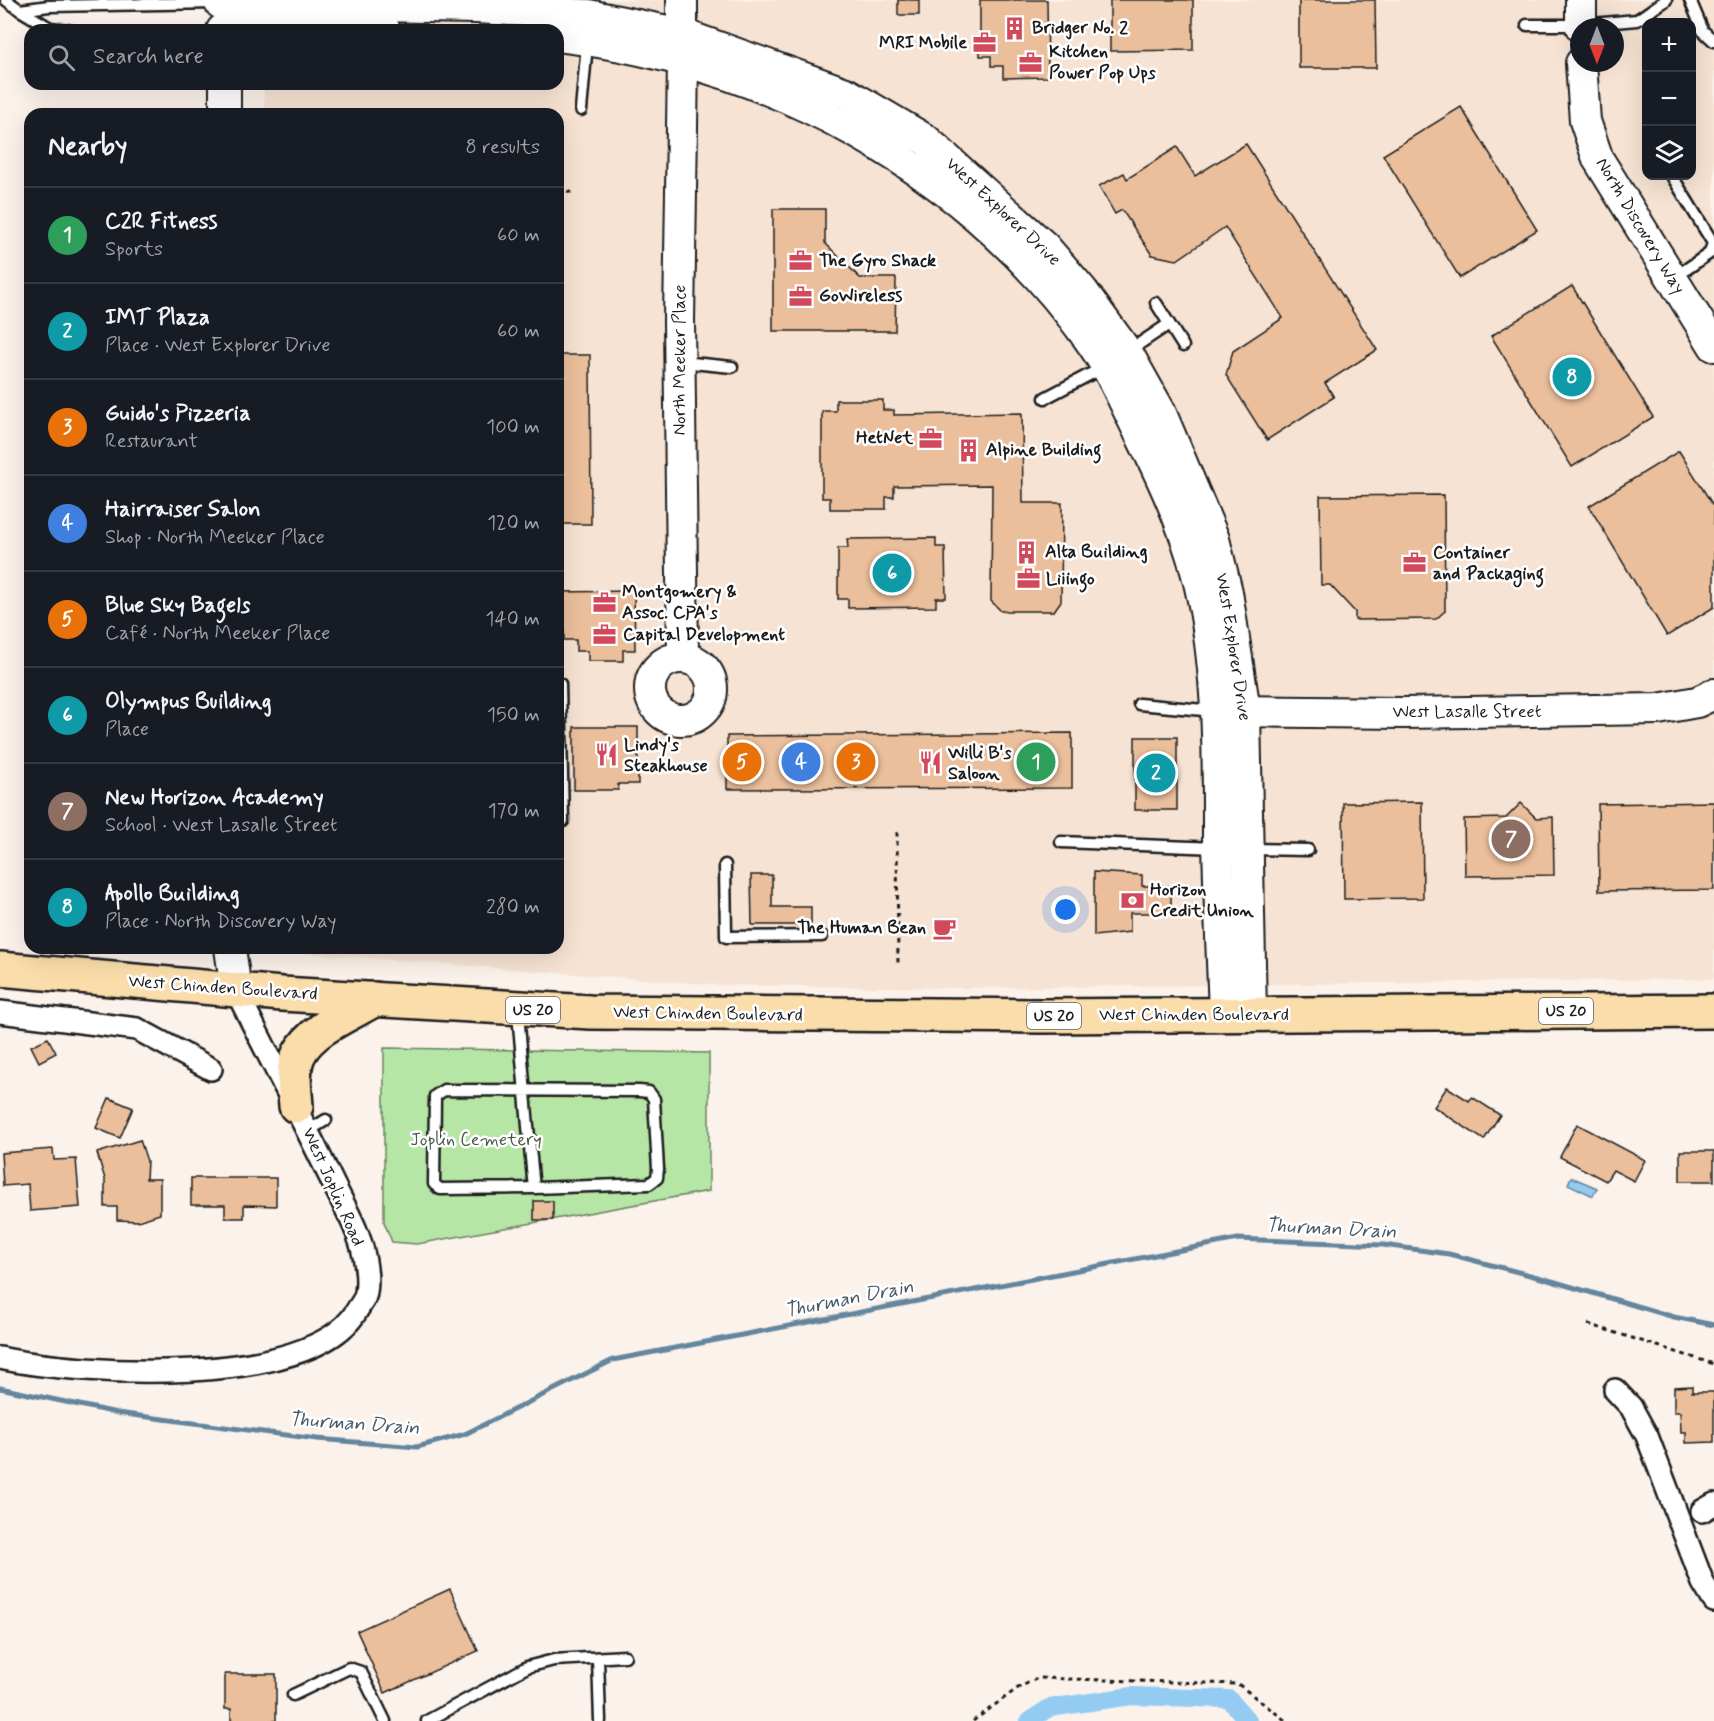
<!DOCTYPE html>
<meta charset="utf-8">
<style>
:root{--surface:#171b24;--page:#242831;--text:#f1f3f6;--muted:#9ea1a6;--line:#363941;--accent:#2563eb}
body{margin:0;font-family:Mynerve,sans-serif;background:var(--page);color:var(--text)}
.controls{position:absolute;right:18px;top:18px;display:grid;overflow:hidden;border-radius:12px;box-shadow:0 6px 24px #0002}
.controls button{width:54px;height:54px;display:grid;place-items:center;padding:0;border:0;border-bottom:2px solid var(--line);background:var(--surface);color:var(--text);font:30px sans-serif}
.compass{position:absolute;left:1570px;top:18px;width:54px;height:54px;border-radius:50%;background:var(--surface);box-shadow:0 6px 24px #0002;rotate:180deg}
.you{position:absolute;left:1066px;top:910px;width:21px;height:21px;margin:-15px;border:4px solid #fff;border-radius:50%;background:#1a73e8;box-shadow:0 0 0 9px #1a73e833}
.badge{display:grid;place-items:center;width:39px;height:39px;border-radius:50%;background:var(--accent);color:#fff;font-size:20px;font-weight:700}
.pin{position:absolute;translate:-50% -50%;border:3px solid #fff;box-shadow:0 2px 6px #0006}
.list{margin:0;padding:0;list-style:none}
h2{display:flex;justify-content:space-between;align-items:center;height:78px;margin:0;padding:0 24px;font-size:26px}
h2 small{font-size:20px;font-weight:400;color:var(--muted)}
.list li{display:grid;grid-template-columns:39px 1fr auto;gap:18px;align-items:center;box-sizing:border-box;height:96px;padding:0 24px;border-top:2px solid var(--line)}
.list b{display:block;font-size:22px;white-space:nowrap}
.list p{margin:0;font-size:20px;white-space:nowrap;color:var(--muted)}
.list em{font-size:20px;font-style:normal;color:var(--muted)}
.icon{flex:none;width:33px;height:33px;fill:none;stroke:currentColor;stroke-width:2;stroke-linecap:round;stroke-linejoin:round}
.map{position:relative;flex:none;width:1714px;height:1721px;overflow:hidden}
.search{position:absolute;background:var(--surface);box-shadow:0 6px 24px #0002;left:24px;top:24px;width:540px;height:66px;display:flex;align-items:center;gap:15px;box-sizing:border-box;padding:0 21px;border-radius:18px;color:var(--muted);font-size:22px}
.panel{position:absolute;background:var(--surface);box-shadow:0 6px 24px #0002;left:24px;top:108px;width:540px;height:846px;border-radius:18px}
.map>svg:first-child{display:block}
.built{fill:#f6e3d3;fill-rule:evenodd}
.green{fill:#b6e6a5;stroke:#698160;stroke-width:1.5}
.water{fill:#94cbf3;stroke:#64859d;stroke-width:1.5}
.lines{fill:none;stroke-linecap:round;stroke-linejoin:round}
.stream{stroke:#64859d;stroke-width:5}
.canal{stroke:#94cbf3;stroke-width:18}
.building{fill:#ebbf9b;stroke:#1c1c1c;stroke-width:1.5}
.lane-casing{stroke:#1c1c1c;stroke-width:15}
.street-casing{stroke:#1c1c1c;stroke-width:26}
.secondary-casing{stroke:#1c1c1c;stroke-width:34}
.primary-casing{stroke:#1c1c1c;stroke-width:38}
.path{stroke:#1c1c1c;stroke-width:3;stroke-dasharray:4.5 4.5;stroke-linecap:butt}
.lane{stroke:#fff;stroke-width:10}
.street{stroke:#fff;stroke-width:21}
.secondary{stroke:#fff;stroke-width:30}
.primary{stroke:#fbddab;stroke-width:33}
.labels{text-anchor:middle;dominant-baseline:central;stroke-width:5;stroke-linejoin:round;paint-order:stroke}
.shield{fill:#fff;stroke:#606060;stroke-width:1.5}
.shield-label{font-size:16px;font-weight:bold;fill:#1c1c1c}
.poi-label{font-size:18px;font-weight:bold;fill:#1c1c1c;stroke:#fff;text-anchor:start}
.street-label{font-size:18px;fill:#1c1c1c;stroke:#fff}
.park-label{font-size:18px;fill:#4a5945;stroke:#fff}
.water-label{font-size:20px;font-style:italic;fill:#465967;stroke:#fff}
</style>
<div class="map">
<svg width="1714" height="1721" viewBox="0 0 1714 1721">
<rect width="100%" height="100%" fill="#fbf2eb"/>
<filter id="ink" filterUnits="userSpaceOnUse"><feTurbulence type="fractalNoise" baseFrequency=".0167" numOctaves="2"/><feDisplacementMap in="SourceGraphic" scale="12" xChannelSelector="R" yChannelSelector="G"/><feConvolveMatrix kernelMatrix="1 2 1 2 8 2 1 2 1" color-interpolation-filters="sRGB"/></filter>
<g filter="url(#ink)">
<!-- built -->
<path class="built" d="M266,0H1714V979L960,988L718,985L291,952L287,948H558V114H264V84H558V30H265ZM1646,22H1692V176H1646ZM1579,27H1615V63H1579Z"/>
<!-- green -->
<polygon class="green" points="384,1048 709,1053 709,1191 417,1244 392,1242 384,1222"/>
<!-- water -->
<polygon class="water" points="1571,1177 1597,1188 1593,1196 1568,1184"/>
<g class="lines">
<!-- stream -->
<polyline class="stream" points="0,1388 117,1413 317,1439 417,1447 465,1434 613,1360 1238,1239 1383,1245 1449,1254 1545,1279 1674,1317 1714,1325"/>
<!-- canal -->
<polyline class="canal" points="1029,1721 1049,1708 1132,1696 1229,1699 1248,1721"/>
</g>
<!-- building -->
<g class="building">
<rect x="898" y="0" width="21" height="15"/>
<polygon points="980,0 1047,0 1048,77 1003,78 1003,66 991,66 991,56 980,56"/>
<polygon points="1110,0 1193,0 1193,50 1110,51"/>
<polygon points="1299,0 1375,0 1376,68 1299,68"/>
<polygon points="1461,107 1537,230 1460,278 1383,155"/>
<polygon points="1246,144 1377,350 1325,383 1334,397 1267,440 1226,375 1233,351 1283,318 1225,227 1177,260 1152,255 1122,210 1115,214 1099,186 1124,173 1127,179 1177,147 1195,176"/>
<polygon points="773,209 825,209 825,243 860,278 896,278 895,331 773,331"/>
<polygon points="1572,286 1653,417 1572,467 1491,336"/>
<polygon points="558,355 590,355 591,524 558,524"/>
<polygon points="836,400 883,400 883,410 894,410 894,415 1022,413 1023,503 1062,503 1061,601 1054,611 1001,611 991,601 992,485 894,486 894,497 886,497 886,509 830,509 830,498 822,498 822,411 836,411"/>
<polygon points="1679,451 1714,507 1714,607 1667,636 1589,506"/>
<polygon points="1444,495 1445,611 1436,619 1355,620 1355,612 1330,585 1321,585 1320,496"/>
<polygon points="936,538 936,547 945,547 946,598 936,598 936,607 848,608 848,599 838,599 838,548 848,548 847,539"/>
<polygon points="634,591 635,650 623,650 623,661 588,661 588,651 576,651 576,640 564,640 564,628 558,628 558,592"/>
<polygon points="574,727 638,727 638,784 618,784 618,790 574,790"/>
<polygon points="1072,733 1072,788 727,789 727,736"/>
<rect x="1135" y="737" width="42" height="73"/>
<polygon points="1422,802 1423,898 1344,899 1343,803"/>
<polygon points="1714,802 1714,890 1599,891 1598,804"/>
<polygon points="1521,803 1536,818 1553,817 1554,875 1465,876 1464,819 1506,818"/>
<polygon points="1094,872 1142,875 1142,886 1171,886 1171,913 1130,913 1130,932 1094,936"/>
<polygon points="751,875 772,875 772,907 811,907 811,925 752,925"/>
<polygon points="48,1038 56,1053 39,1062 31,1046"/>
<polygon points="1447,1087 1469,1101 1472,1097 1500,1115 1484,1140 1434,1107"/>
<polygon points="109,1098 133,1108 120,1138 96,1128"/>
<polygon points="1577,1124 1645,1160 1634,1181 1613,1170 1606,1181 1560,1157"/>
<polygon points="140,1140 147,1161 146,1179 160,1179 160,1214 138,1221 117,1220 117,1207 105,1207 105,1179 97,1153"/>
<polygon points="53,1149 54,1160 76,1159 80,1207 30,1211 28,1184 3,1186 1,1153"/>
<rect x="1680" y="1151" width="34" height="30"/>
<polygon points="191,1178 276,1178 276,1206 244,1205 244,1218 225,1218 225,1205 191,1205"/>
<rect x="534" y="1201" width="19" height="19"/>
<polygon points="1692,1386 1692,1392 1714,1392 1714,1442 1686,1443 1686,1432 1681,1432 1680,1412 1674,1412 1674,1387"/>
<polygon points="450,1589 478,1651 385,1693 357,1631"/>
<polygon points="225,1674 276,1674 276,1721 231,1721 231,1709 225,1709"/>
</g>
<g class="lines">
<defs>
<g id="lane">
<polyline points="6,0 20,10"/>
<polyline points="1690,0 1703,31 1714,41"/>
<polyline points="1527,25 1581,25 1637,20 1666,0"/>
<polyline points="69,30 50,28 20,10 49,6 217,3"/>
<polyline points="581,110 587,44"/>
<polyline points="1672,176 1713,243 1710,253 1675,277"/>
<polyline points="1156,303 1183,346"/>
<polyline points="1130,350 1169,324"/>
<polyline points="682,362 732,367"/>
<polyline points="1045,398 1104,367"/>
<polyline points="560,684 563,821"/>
<polyline points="1139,704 1214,711"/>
<polyline points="1061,842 1218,848"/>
<polyline points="1248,849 1308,850"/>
<polyline points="725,865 726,937 822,936"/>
<path d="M518,1013C523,1071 528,1130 534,1188L649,1184L657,1178L658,1169L654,1099L649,1092L639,1091L444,1090L435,1096L434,1184L440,1189L534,1188"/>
<polyline points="308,1131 326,1120"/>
<polyline points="598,1658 600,1721"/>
<polyline points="293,1695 349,1668 361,1672 385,1721"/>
<polyline points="427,1721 527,1667 554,1660 625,1656"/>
</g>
<g id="street">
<polyline points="0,1012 137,1029 211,1069"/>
<path d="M0,1358C78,1375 309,1389 356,1312C359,1306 366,1299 366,1292C368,1282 366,1266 364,1256C359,1230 343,1204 332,1181C301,1116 267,1054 236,990"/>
<polyline points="1615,1390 1631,1407 1647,1436 1703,1583 1714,1601"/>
<polyline points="1702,1511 1714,1504"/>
</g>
<g id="secondary">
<polyline points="682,0 682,34"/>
<polyline points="1581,0 1581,27"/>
<polyline points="220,3 476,8 588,15 682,34 846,93 926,140 1045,247 1082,290 1127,352 1160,411 1214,539 1227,592 1245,711 1251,1014"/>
<polyline points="222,30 385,30"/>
<path d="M558,36C768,61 964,166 1088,338C1111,369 1125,405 1142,438C1168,490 1192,544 1203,600C1219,680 1218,760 1218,840C1219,898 1222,956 1224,1014"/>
<polyline points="1581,63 1585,121 1598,159 1714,346"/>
<polyline points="225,84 225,114"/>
<circle cx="681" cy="689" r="31"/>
<polyline points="683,658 679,321 683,62"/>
<polyline points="1226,711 1404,713 1658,709 1697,702 1714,694"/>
<polyline points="230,948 236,990"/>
</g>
<g id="primary">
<polyline points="0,969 282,994 590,1012 1042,1016 1714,1011"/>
<path d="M296,1106C295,1090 291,1069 299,1054C312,1028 351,1014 375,999"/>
</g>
</defs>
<!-- lane casing -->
<use href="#lane" class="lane-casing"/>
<!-- street casing -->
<use href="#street" class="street-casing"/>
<!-- secondary casing -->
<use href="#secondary" class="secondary-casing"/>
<!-- primary casing -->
<use href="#primary" class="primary-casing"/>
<!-- path -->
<g class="path">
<polyline points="558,192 574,192"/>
<polyline points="897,832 898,967"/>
<polyline points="1588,1324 1714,1364"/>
<polyline points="973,1721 1018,1688 1038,1678 1238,1684 1286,1721"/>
</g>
<!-- lane -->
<use href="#lane" class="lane"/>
<!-- street -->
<use href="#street" class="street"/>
<!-- secondary -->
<use href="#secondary" class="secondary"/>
<!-- primary -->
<use href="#primary" class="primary"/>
</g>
</g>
<!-- icons -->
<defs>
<symbol id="building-bare" viewBox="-9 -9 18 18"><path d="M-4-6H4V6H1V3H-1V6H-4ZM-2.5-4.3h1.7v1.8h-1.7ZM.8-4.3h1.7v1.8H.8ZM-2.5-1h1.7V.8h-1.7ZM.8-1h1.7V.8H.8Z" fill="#d1495b" stroke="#fff" stroke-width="2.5" paint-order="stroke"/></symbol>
<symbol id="office-bare" viewBox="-9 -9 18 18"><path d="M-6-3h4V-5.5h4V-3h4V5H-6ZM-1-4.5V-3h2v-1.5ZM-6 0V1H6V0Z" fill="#d1495b" stroke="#fff" stroke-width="2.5" paint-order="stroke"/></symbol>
<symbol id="restaurant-bare" viewBox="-9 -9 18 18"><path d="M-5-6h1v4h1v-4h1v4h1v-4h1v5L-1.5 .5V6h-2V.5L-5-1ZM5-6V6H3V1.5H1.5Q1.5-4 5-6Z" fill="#d1495b" stroke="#fff" stroke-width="2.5" paint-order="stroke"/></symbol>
<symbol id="bank-bare" viewBox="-9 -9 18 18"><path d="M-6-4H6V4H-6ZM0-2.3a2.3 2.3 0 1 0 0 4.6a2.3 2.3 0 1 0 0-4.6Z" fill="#d1495b" stroke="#fff" stroke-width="2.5" paint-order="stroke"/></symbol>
<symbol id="cafe-bare" viewBox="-9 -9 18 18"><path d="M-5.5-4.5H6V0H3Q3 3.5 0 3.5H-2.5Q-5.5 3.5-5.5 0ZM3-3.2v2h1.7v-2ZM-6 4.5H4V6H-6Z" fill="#d1495b" stroke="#fff" stroke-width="2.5" paint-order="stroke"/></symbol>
</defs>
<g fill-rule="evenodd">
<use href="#building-bare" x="998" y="12" width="33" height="33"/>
<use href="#office-bare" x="968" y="26" width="33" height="33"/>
<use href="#office-bare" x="1014" y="46" width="33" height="33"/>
<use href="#office-bare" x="784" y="244" width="33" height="33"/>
<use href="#office-bare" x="784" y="280" width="33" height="33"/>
<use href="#office-bare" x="914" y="422" width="33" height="33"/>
<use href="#building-bare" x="952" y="434" width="33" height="33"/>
<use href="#building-bare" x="1010" y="536" width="33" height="33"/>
<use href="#office-bare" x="1398" y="546" width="33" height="33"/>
<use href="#office-bare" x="1012" y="562" width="33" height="33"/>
<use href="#office-bare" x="588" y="586" width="33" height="33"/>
<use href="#office-bare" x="588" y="618" width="33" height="33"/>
<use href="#restaurant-bare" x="590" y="738" width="33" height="33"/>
<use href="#restaurant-bare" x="914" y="746" width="33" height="33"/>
<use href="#bank-bare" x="1116" y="884" width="33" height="33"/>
<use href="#cafe-bare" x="928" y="912" width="33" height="33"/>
</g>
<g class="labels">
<!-- shield labels -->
<g class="shield">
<rect x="506" y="997" width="54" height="26" rx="4.5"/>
<rect x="1539" y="998" width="54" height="26" rx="4.5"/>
<rect x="1027" y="1003" width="54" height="26" rx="4.5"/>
</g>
<g class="shield-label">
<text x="533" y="1010">US 20</text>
<text x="1566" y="1011">US 20</text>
<text x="1054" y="1016">US 20</text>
</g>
<!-- poi labels -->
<g class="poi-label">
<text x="1032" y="28">Bridger No. 2</text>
<text x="967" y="43" text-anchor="end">MRI Mobile</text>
<text x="1049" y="52">Kitchen<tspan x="1049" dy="21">Power Pop Ups</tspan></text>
<text x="819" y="261">The Gyro Shack</text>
<text x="819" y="296">GoWireless</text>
<text x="913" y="438" text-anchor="end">HetNet</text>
<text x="986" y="450">Alpine Building</text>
<text x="1045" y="552">Alta Building</text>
<text x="1433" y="553">Container<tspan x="1433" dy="21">and Packaging</tspan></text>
<text x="1046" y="579">Liiingo</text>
<text x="622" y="592">Montgomery &amp;<tspan x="622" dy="21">Assoc. CPA's</tspan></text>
<text x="623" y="635">Capital Development</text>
<text x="624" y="745">Lindy's<tspan x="624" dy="21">Steakhouse</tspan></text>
<text x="948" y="753">Willi B's<tspan x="948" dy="21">Saloon</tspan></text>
<text x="1150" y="890">Horizon<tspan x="1150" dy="21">Credit Union</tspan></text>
<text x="926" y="928" text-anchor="end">The Human Bean</text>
</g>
<!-- street labels -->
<g class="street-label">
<text transform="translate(1003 212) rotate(43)">West Explorer Drive</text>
<text transform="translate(1640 226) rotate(59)">North Discovery Way</text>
<text transform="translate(680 360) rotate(-90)">North Meeker Place</text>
<text transform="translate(1233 647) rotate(81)">West Explorer Drive</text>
<text x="1467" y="712">West Lasalle Street</text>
<text transform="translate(223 988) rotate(4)">West Chinden Boulevard</text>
<text transform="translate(708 1014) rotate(1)">West Chinden Boulevard</text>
<text x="1194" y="1015">West Chinden Boulevard</text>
<text transform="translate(333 1187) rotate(66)">West Joplin Road</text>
</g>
<!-- park labels -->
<g class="park-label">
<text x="476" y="1140">Joplin Cemetery</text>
</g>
<!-- water labels -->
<g class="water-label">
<text transform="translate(1331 1229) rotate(3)">Thurman Drain</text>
<text transform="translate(849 1299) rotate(-11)">Thurman Drain</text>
<text transform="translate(354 1424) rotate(4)">Thurman Drain</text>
</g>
</g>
</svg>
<div class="controls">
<button>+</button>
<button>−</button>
<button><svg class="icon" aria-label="layers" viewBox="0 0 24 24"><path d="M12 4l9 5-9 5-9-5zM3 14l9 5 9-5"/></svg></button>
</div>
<svg class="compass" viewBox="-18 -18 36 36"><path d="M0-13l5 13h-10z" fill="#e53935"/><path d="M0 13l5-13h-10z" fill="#9ea1a6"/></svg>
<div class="you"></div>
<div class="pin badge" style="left:1036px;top:762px;background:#2e9e5b">1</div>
<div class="pin badge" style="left:1156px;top:773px;background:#0f9aa8">2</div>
<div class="pin badge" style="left:856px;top:762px;background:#e8710a">3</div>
<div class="pin badge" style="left:801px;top:762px;background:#3f7fe0">4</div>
<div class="pin badge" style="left:742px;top:762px;background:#e8710a">5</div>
<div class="pin badge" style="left:892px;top:573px;background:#0f9aa8">6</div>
<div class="pin badge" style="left:1511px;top:839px;background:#8d6e63">7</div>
<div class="pin badge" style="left:1572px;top:377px;background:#0f9aa8">8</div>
<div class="search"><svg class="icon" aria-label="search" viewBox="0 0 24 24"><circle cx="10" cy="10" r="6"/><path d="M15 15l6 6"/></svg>Search here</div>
<section class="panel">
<h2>Nearby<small>8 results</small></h2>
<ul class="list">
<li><span class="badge" style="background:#2e9e5b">1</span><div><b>C2R Fitness</b><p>Sports</p></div><em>60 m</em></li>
<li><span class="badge" style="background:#0f9aa8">2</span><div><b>IMT Plaza</b><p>Place · West Explorer Drive</p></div><em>60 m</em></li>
<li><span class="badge" style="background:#e8710a">3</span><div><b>Guido's Pizzeria</b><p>Restaurant</p></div><em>100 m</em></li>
<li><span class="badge" style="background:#3f7fe0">4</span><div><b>Hairraiser Salon</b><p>Shop · North Meeker Place</p></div><em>120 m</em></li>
<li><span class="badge" style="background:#e8710a">5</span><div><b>Blue Sky Bagels</b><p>Café · North Meeker Place</p></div><em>140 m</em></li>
<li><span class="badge" style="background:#0f9aa8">6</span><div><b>Olympus Building</b><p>Place</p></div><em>150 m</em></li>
<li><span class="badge" style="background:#8d6e63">7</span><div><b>New Horizon Academy</b><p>School · West Lasalle Street</p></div><em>170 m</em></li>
<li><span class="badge" style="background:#0f9aa8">8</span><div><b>Apollo Building</b><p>Place · North Discovery Way</p></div><em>280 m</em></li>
</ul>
</section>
</div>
